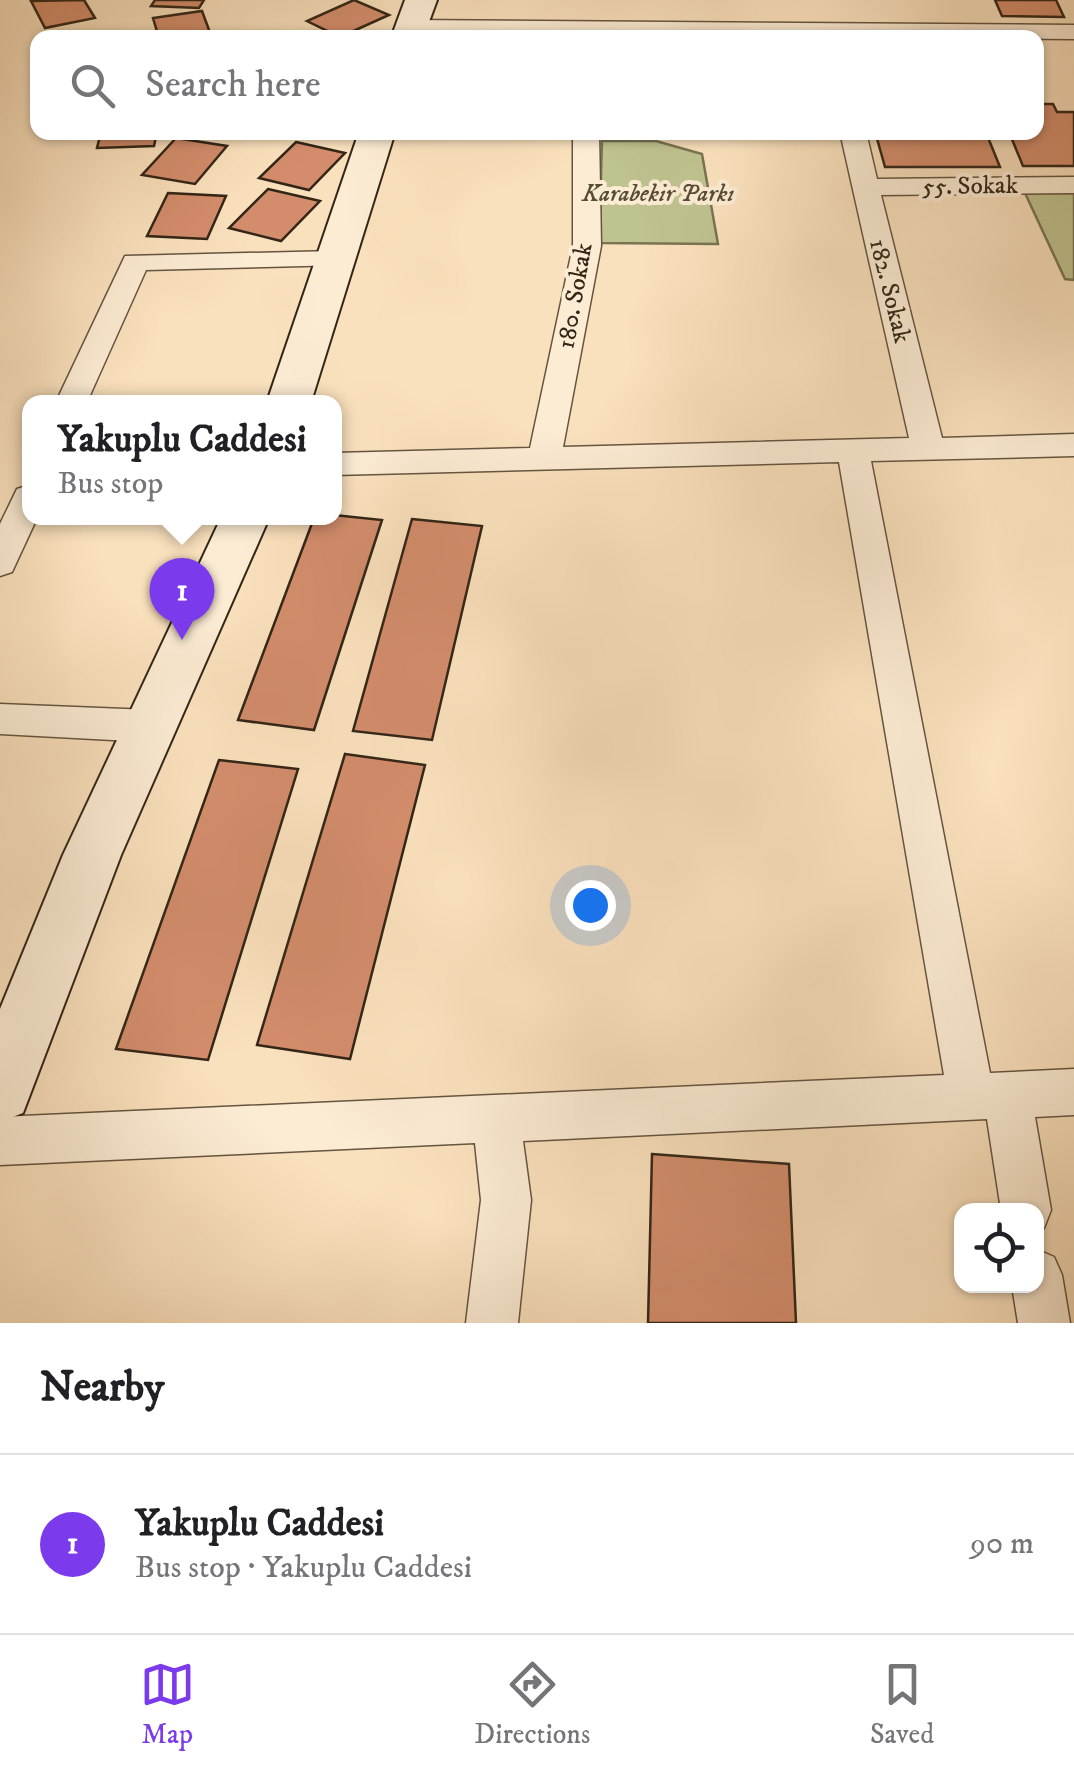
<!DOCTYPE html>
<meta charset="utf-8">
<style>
:root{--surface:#fff;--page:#f6f6f6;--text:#202124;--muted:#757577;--line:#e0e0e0;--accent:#7c3aed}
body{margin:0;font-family:"IM FELL DW Pica",serif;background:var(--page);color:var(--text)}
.controls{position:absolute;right:30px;bottom:30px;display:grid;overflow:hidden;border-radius:20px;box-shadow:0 2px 8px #0004}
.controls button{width:90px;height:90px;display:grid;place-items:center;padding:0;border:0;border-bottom:2px solid var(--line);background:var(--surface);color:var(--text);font:50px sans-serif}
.you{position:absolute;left:590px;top:905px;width:35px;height:35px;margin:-25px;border:8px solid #fff;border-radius:50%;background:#1a73e8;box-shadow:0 0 0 15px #1a73e833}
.badge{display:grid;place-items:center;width:65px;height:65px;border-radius:50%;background:var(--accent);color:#fff;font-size:32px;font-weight:700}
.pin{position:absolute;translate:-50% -82px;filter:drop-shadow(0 2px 5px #0008)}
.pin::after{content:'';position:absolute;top:52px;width:35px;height:30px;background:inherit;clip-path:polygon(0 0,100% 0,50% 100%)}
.popup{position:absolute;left:22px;top:395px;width:320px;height:130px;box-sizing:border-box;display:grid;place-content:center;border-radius:20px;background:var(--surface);filter:drop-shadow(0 2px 8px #0005);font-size:32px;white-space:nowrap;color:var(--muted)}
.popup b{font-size:38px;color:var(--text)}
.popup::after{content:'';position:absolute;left:50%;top:100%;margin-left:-20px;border:20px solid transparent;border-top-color:var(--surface)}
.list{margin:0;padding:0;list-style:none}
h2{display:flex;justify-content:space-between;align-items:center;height:130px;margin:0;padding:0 40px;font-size:42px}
h2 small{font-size:32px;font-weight:400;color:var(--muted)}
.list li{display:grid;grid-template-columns:65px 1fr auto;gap:30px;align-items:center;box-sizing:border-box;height:180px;padding:0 40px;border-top:2px solid var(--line)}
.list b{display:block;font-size:38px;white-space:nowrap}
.list p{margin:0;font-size:32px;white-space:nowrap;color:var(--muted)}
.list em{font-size:32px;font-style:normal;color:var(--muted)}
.icon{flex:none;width:55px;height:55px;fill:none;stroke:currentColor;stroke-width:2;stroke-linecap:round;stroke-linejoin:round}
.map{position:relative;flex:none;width:1074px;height:1323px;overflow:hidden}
.search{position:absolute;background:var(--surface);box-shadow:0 2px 8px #0004;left:30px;right:30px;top:30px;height:110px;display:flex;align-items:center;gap:25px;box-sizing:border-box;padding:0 35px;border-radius:20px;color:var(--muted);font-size:38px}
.sheet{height:310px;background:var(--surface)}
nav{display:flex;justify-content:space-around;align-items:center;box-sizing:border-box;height:140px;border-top:2px solid var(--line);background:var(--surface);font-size:28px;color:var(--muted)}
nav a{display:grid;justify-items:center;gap:5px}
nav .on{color:var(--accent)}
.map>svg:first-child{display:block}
.green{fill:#bfc390;stroke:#797454;stroke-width:2.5}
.building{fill:#d38d6c;stroke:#332617;stroke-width:2.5}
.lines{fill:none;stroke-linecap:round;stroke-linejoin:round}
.street-casing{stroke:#655540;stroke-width:3}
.secondary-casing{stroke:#332617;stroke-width:4}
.street{fill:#fcecd4;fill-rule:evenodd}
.secondary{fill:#fcecd4;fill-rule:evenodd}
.labels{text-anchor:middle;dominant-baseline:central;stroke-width:8;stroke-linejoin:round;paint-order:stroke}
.far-street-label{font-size:25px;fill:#332617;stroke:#fcecd4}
.far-park-label{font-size:25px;font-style:italic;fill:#564d35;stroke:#fcecd4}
</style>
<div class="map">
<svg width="1074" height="1323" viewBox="0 0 1074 1323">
<rect width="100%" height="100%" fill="#fae1bd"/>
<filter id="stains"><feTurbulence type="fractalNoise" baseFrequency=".002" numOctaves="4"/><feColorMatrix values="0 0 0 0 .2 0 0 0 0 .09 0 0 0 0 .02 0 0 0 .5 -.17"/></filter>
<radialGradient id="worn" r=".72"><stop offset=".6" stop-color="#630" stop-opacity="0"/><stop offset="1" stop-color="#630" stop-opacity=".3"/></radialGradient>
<!-- green -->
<g class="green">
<polygon points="602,141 656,141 702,154 718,244 599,243"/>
<polygon points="1025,193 1074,193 1074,280 1065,279"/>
</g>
<!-- building -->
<g class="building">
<polygon points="84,0 95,18 45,28 31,1"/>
<polygon points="155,0 204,0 199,8 151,6"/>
<polygon points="354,0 389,15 340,37 307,21"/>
<polygon points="995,0 1056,0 1064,17 1002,16"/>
<polygon points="202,11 212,38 159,38 153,18"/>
<polygon points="1036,104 1053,104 1057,112 1074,112 1074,166 1023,166 1009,132 1036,132"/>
<polygon points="101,132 157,132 154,146 97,148"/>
<polygon points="944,132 987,135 1000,167 885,167 876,135 945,135"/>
<polygon points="176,138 227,146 195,184 142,175"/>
<polygon points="296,142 345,153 309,190 259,178"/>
<polygon points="268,189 320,201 281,241 229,228"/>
<polygon points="168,193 226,196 207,239 147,236"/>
<polygon points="334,515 382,520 314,730 238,720 314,518"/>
<polygon points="412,519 482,526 432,740 353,731"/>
<polygon points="345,754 425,765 350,1059 257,1045"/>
<polygon points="219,760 298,769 208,1060 116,1049"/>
<polygon points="652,1154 789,1164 796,1323 648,1323"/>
</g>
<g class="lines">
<defs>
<g id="street">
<polygon points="410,20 1074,25 1074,39 402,32 398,27"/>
<polygon points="573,132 599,132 601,246 563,447 909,438 840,132 866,132 877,179 1074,177 1074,193 881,195 942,438 1074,434 1074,456 871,461 990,1073 1074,1069 1074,1115 1035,1117 1051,1210 1044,1228 1036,1231 1036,1210 1001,1210 987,1119 523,1141 531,1200 518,1323 466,1323 481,1200 475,1143 0,1165 0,1117 944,1075 839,462 334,475 334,453 530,448 573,246"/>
<polygon points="334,251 344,253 348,259 344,265 146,270 87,402 56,402 125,256"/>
<polygon points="29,485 29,518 37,518 12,572 0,576 0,524 17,489"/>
<polygon points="0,704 150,710 164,715 169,726 164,737 150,742 0,734"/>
<polygon points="1036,1249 1054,1257 1062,1275 1070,1323 1018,1323 1012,1286 1036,1286"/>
</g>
<g id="secondary">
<polygon points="405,0 437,0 423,38 391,38"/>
<polygon points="359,132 395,132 311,402 267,402"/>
<polygon points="221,518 269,518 121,855 23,1113 0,1122 0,1009 63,855"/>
</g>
</defs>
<!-- street casing -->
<use href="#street" class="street-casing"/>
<!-- secondary casing -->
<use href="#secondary" class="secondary-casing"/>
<!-- street -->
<use href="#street" class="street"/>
<!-- secondary -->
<use href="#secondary" class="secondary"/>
</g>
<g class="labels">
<!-- far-street labels -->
<g class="far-street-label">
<text transform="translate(970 186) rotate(-1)">55. Sokak</text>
<text transform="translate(890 291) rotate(76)">182. Sokak</text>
<text transform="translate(575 296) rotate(-80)">180. Sokak</text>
</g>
<!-- far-park labels -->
<g class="far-park-label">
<text x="658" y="193">Karabekir Parkı</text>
</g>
</g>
<rect width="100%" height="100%" filter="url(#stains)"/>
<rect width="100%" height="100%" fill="url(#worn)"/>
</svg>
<div class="controls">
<button><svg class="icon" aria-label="locate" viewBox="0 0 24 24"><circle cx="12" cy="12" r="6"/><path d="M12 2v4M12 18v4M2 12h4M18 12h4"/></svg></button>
</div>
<div class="you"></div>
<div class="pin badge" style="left:182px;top:640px">1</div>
<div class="popup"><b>Yakuplu Caddesi</b>Bus stop</div>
<div class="search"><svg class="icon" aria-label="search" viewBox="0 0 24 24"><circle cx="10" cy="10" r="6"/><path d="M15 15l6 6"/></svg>Search here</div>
</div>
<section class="sheet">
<h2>Nearby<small></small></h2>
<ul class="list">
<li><span class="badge">1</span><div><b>Yakuplu Caddesi</b><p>Bus stop · Yakuplu Caddesi</p></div><em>90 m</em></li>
</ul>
</section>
<nav>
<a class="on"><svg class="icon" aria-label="map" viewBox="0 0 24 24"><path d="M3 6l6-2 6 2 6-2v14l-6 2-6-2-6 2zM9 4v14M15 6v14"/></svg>Map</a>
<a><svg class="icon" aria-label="directions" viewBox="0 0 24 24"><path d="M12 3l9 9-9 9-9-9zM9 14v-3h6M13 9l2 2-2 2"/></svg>Directions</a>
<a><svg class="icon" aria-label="saved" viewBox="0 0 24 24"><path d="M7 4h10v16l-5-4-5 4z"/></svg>Saved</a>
</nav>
